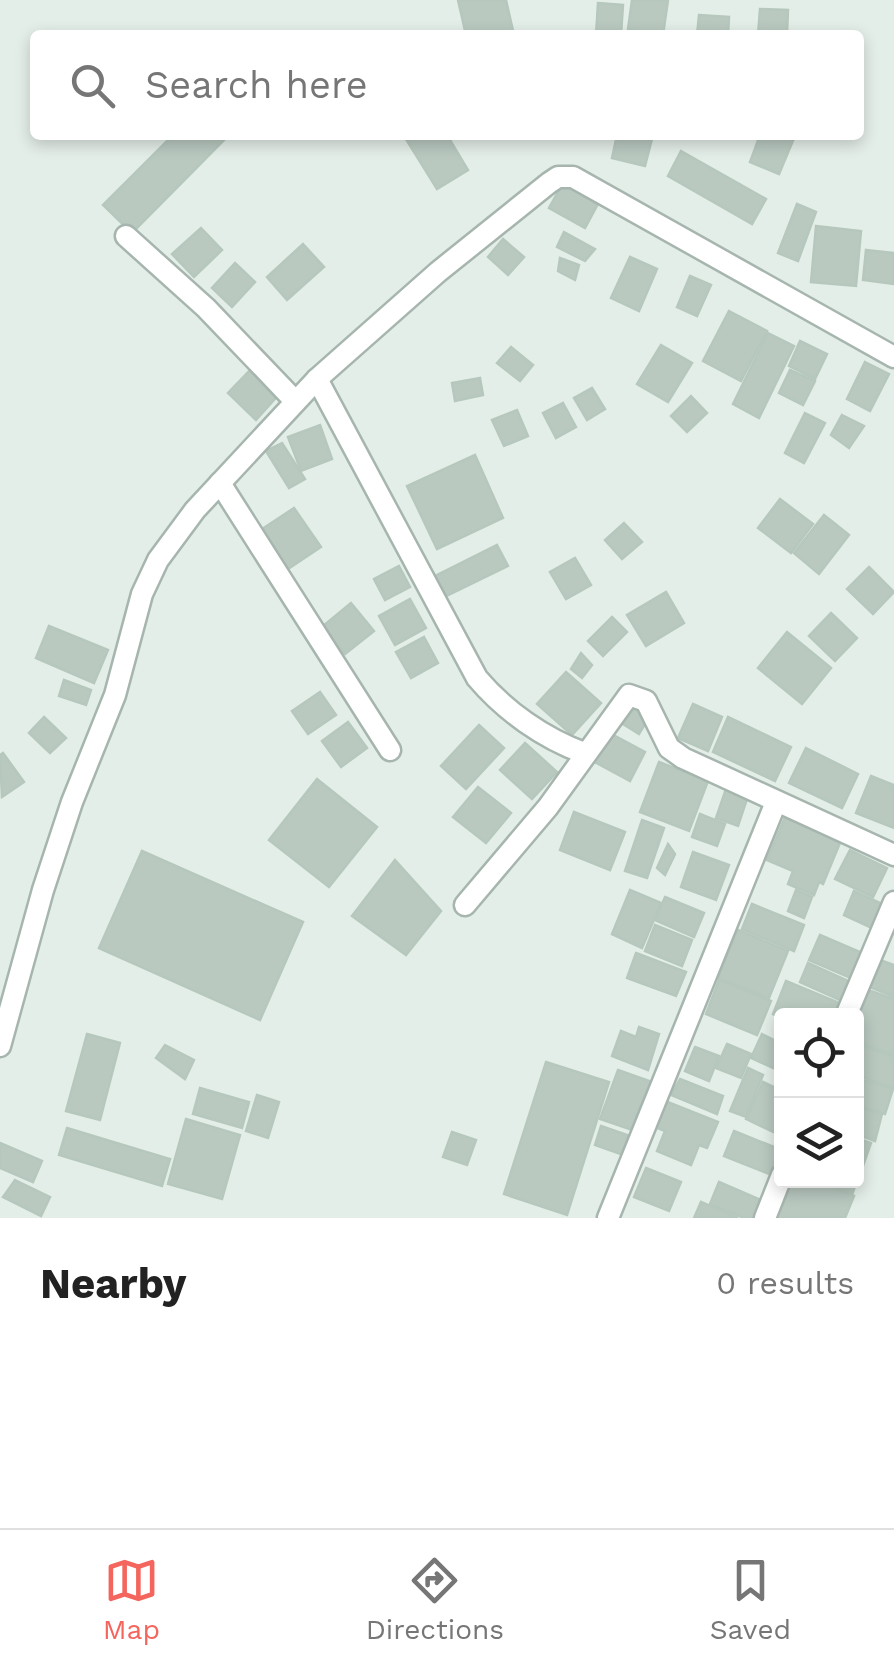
<!DOCTYPE html>
<style>
:root{--surface:#fff;--page:#f2f2f2;--text:#222;--muted:#767676;--line:#e0e0e0;--accent:#f3655d}
body{margin:0;font-family:"Work Sans",sans-serif;background:var(--page);color:var(--text)}
.controls{position:absolute;right:30px;bottom:30px;display:grid;overflow:hidden;border-radius:10px;box-shadow:0 5px 15px #0003}
.controls button{width:90px;height:90px;display:grid;place-items:center;padding:0;border:0;border-bottom:2px solid var(--line);background:var(--surface);color:var(--text);font:50px sans-serif}
.list{margin:0;padding:0;list-style:none}
h2{display:flex;justify-content:space-between;align-items:center;height:130px;margin:0;padding:0 40px;font-size:42px}
h2 small{font-size:32px;font-weight:400;color:var(--muted)}
.icon{flex:none;width:55px;height:55px;fill:none;stroke:currentColor;stroke-width:2;stroke-linecap:round;stroke-linejoin:round}
.map{position:relative;flex:none;width:894px;height:1218px;overflow:hidden}
.search{position:absolute;background:var(--surface);box-shadow:0 5px 15px #0003;left:30px;right:30px;top:30px;height:110px;display:flex;align-items:center;gap:25px;box-sizing:border-box;padding:0 35px;border-radius:10px;color:var(--muted);font-size:38px}
.sheet{height:310px;background:var(--surface)}
nav{display:flex;justify-content:space-around;align-items:center;box-sizing:border-box;height:140px;border-top:2px solid var(--line);background:var(--surface);font-size:28px;color:var(--muted)}
nav a{display:grid;justify-items:center;gap:5px}
nav .on{color:var(--accent)}
.map>svg:first-child{display:block}
.building{fill:#b9c9c0;stroke:#b6c8bd;stroke-width:2.5}
.lines{fill:none;stroke-linecap:round;stroke-linejoin:round}
.minor-casing{stroke:#a6b6ae;stroke-width:25}
.minor{stroke:#fff;stroke-width:20}
</style>
<div class="map">
<svg width="894" height="1218" viewBox="0 0 894 1218">
<rect width="100%" height="100%" fill="#e4eee8"/>
<!-- building -->
<g class="building">
<polygon points="458,0 506,0 514,35 466,35"/>
<polygon points="632,0 668,0 663,35 628,29"/>
<polygon points="598,3 623,5 621,35 596,35"/>
<polygon points="760,9 788,10 787,35 758,35"/>
<polygon points="699,15 729,17 728,35 697,35"/>
<polygon points="173,135 229,135 132,233 103,205"/>
<polygon points="412,135 447,135 468,170 437,189 406,139"/>
<polygon points="617,135 653,135 645,166 612,158"/>
<polygon points="760,135 794,138 779,174 750,162"/>
<polygon points="681,151 766,199 752,224 668,176"/>
<polygon points="563,183 599,202 585,228 549,208"/>
<polygon points="797,204 816,212 798,261 778,253"/>
<polygon points="816,226 861,231 856,286 811,282"/>
<polygon points="201,228 222,250 194,277 172,254"/>
<polygon points="564,232 595,249 585,261 557,247"/>
<polygon points="503,239 524,257 508,275 488,257"/>
<polygon points="303,244 324,267 287,300 267,277"/>
<polygon points="866,250 894,253 894,284 863,280"/>
<polygon points="630,257 657,269 639,311 611,298"/>
<polygon points="560,258 579,265 575,280 558,271"/>
<polygon points="235,263 255,282 232,307 212,288"/>
<polygon points="690,276 711,285 697,316 677,307"/>
<polygon points="729,311 767,331 741,381 703,361"/>
<polygon points="768,333 794,346 759,418 733,404"/>
<polygon points="800,341 827,354 815,379 789,366"/>
<polygon points="661,345 692,363 668,402 637,384"/>
<polygon points="511,347 533,365 520,381 497,363"/>
<polygon points="865,362 889,374 870,411 847,399"/>
<polygon points="254,366 281,392 256,420 228,393"/>
<polygon points="790,370 815,381 803,405 779,393"/>
<polygon points="480,378 483,395 455,401 452,383"/>
<polygon points="592,388 605,409 587,420 574,398"/>
<polygon points="691,396 707,413 687,432 671,416"/>
<polygon points="563,403 576,427 556,438 543,413"/>
<polygon points="517,410 528,436 504,446 492,420"/>
<polygon points="805,413 825,423 804,463 785,453"/>
<polygon points="842,415 864,426 849,448 831,435"/>
<polygon points="320,425 332,459 301,471 288,437"/>
<polygon points="282,443 305,479 289,488 266,451"/>
<polygon points="475,455 503,518 437,549 407,486"/>
<polygon points="780,499 813,524 791,553 758,528"/>
<polygon points="294,508 321,547 285,571 259,531"/>
<polygon points="824,515 849,535 819,574 794,553"/>
<polygon points="624,523 642,542 622,559 605,540"/>
<polygon points="497,545 508,566 444,597 433,577"/>
<polygon points="575,558 591,585 566,599 550,572"/>
<polygon points="399,566 410,587 385,600 374,579"/>
<polygon points="869,567 894,592 873,614 847,589"/>
<polygon points="666,592 684,623 646,646 627,615"/>
<polygon points="410,599 426,628 395,645 379,616"/>
<polygon points="351,603 374,631 345,654 322,627"/>
<polygon points="831,613 857,638 835,661 809,636"/>
<polygon points="612,617 627,632 603,656 588,641"/>
<polygon points="49,626 108,650 94,683 36,658"/>
<polygon points="787,632 831,668 802,704 758,668"/>
<polygon points="424,637 438,663 411,678 396,652"/>
<polygon points="581,653 592,665 582,678 571,669"/>
<polygon points="566,672 601,703 572,735 537,704"/>
<polygon points="64,680 91,690 86,705 59,696"/>
<polygon points="320,692 336,715 308,734 292,711"/>
<polygon points="632,702 651,714 639,734 620,722"/>
<polygon points="693,704 722,717 708,751 678,738"/>
<polygon points="44,717 66,738 50,753 29,733"/>
<polygon points="728,717 791,747 775,781 713,752"/>
<polygon points="348,722 367,748 341,767 322,741"/>
<polygon points="479,725 504,748 466,789 441,766"/>
<polygon points="606,731 645,752 630,781 591,760"/>
<polygon points="525,743 557,772 532,799 500,770"/>
<polygon points="806,748 858,774 842,808 789,783"/>
<polygon points="3,753 24,782 2,797 0,755"/>
<polygon points="659,762 708,781 689,831 640,812"/>
<polygon points="871,776 894,785 894,828 856,813"/>
<polygon points="317,779 377,827 329,887 269,840"/>
<polygon points="727,786 749,793 738,826 716,818"/>
<polygon points="478,787 511,813 486,843 453,817"/>
<polygon points="574,812 625,832 610,870 560,850"/>
<polygon points="700,814 725,824 717,846 692,837"/>
<polygon points="786,815 842,838 823,884 819,882 814,895 788,884 793,871 767,860"/>
<polygon points="642,820 664,828 647,878 625,871"/>
<polygon points="668,844 675,854 665,875 657,868"/>
<polygon points="850,850 887,868 873,897 835,879"/>
<polygon points="142,851 303,922 260,1020 99,948"/>
<polygon points="693,852 729,865 716,900 681,887"/>
<polygon points="395,860 441,911 406,955 352,916"/>
<polygon points="630,890 661,903 642,948 612,934"/>
<polygon points="796,890 812,897 804,918 788,911"/>
<polygon points="854,891 882,904 872,928 844,915"/>
<polygon points="665,897 704,913 694,937 655,920"/>
<polygon points="752,904 804,925 794,951 742,929"/>
<polygon points="655,925 692,940 682,966 645,951"/>
<polygon points="738,930 788,951 769,998 718,978"/>
<polygon points="820,935 862,953 851,978 809,960"/>
<polygon points="636,953 686,972 676,996 627,978"/>
<polygon points="880,960 894,965 894,997 870,987"/>
<polygon points="808,963 848,981 840,1000 800,982"/>
<polygon points="719,980 771,1001 757,1035 706,1014"/>
<polygon points="786,981 839,1003 834,1016 782,1018 773,1014"/>
<polygon points="868,990 894,999 894,1055 856,1042 856,1022"/>
<polygon points="639,1027 659,1034 648,1070 612,1056 621,1031 636,1037"/>
<polygon points="87,1034 120,1043 100,1120 66,1111"/>
<polygon points="762,1034 782,1044 782,1072 751,1058"/>
<polygon points="856,1043 894,1057 894,1088 856,1075"/>
<polygon points="727,1044 751,1054 741,1078 716,1068"/>
<polygon points="165,1045 194,1060 185,1079 156,1058"/>
<polygon points="695,1047 719,1056 709,1081 685,1071"/>
<polygon points="546,1062 609,1082 567,1215 504,1194"/>
<polygon points="748,1068 763,1075 746,1117 730,1111"/>
<polygon points="618,1070 652,1082 635,1131 600,1119"/>
<polygon points="856,1078 893,1089 885,1114 856,1105"/>
<polygon points="680,1079 723,1096 717,1114 671,1095"/>
<polygon points="763,1082 782,1091 782,1136 746,1119"/>
<polygon points="200,1088 249,1102 242,1128 193,1114"/>
<polygon points="257,1095 279,1102 268,1138 246,1131"/>
<polygon points="665,1101 718,1122 707,1148 699,1145 691,1165 657,1151 665,1131 655,1127"/>
<polygon points="856,1107 882,1114 875,1141 856,1134"/>
<polygon points="186,1119 240,1135 222,1199 168,1184"/>
<polygon points="601,1126 633,1137 626,1156 595,1145"/>
<polygon points="67,1128 170,1159 162,1186 59,1155"/>
<polygon points="734,1131 779,1149 769,1174 724,1156"/>
<polygon points="452,1132 476,1140 467,1165 443,1157"/>
<polygon points="856,1138 871,1143 859,1177 856,1176"/>
<polygon points="0,1143 42,1161 33,1182 0,1168"/>
<polygon points="646,1168 681,1182 669,1211 634,1197"/>
<polygon points="856,1177 858,1177 852,1195 817,1180 856,1180"/>
<polygon points="15,1180 50,1197 41,1216 3,1197"/>
<polygon points="792,1180 815,1180 854,1196 845,1218 777,1218"/>
<polygon points="719,1182 763,1201 756,1218 744,1218 710,1204"/>
<polygon points="701,1202 738,1218 694,1218"/>
</g>
<g class="lines">
<defs>
<g id="minor">
<polyline points="126,236 206,308 295,401"/>
<path d="M317,379L477,678C505,711 543,738 584,753"/>
<polyline points="220,483 390,750"/>
<polyline points="465,905 548,807 629,695 646,701 669,748 683,758 894,855"/>
<polyline points="846,1016 894,902"/>
<polyline points="0,1046 43,890 72,802 115,695 142,594 158,560 195,510 317,379 438,272 549,183 558,177 573,177 894,357"/>
<polyline points="608,1218 776,802"/>
<polyline points="765,1218 782,1175"/>
</g>
</defs>
<!-- minor casing -->
<use href="#minor" class="minor-casing"/>
<!-- minor -->
<use href="#minor" class="minor"/>
</g>
</svg>
<div class="controls">
<button><svg class="icon" aria-label="locate" viewBox="0 0 24 24"><circle cx="12" cy="12" r="6"/><path d="M12 2v4M12 18v4M2 12h4M18 12h4"/></svg></button>
<button><svg class="icon" aria-label="layers" viewBox="0 0 24 24"><path d="M12 4l9 5-9 5-9-5zM3 14l9 5 9-5"/></svg></button>
</div>
<div class="search"><svg class="icon" aria-label="search" viewBox="0 0 24 24"><circle cx="10" cy="10" r="6"/><path d="M15 15l6 6"/></svg>Search here</div>
</div>
<section class="sheet">
<h2>Nearby<small>0 results</small></h2>
<ul class="list">
</ul>
</section>
<nav>
<a class="on"><svg class="icon" aria-label="map" viewBox="0 0 24 24"><path d="M3 6l6-2 6 2 6-2v14l-6 2-6-2-6 2zM9 4v14M15 6v14"/></svg>Map</a>
<a><svg class="icon" aria-label="directions" viewBox="0 0 24 24"><path d="M12 3l9 9-9 9-9-9zM9 14v-3h6M13 9l2 2-2 2"/></svg>Directions</a>
<a><svg class="icon" aria-label="saved" viewBox="0 0 24 24"><path d="M7 4h10v16l-5-4-5 4z"/></svg>Saved</a>
</nav>
